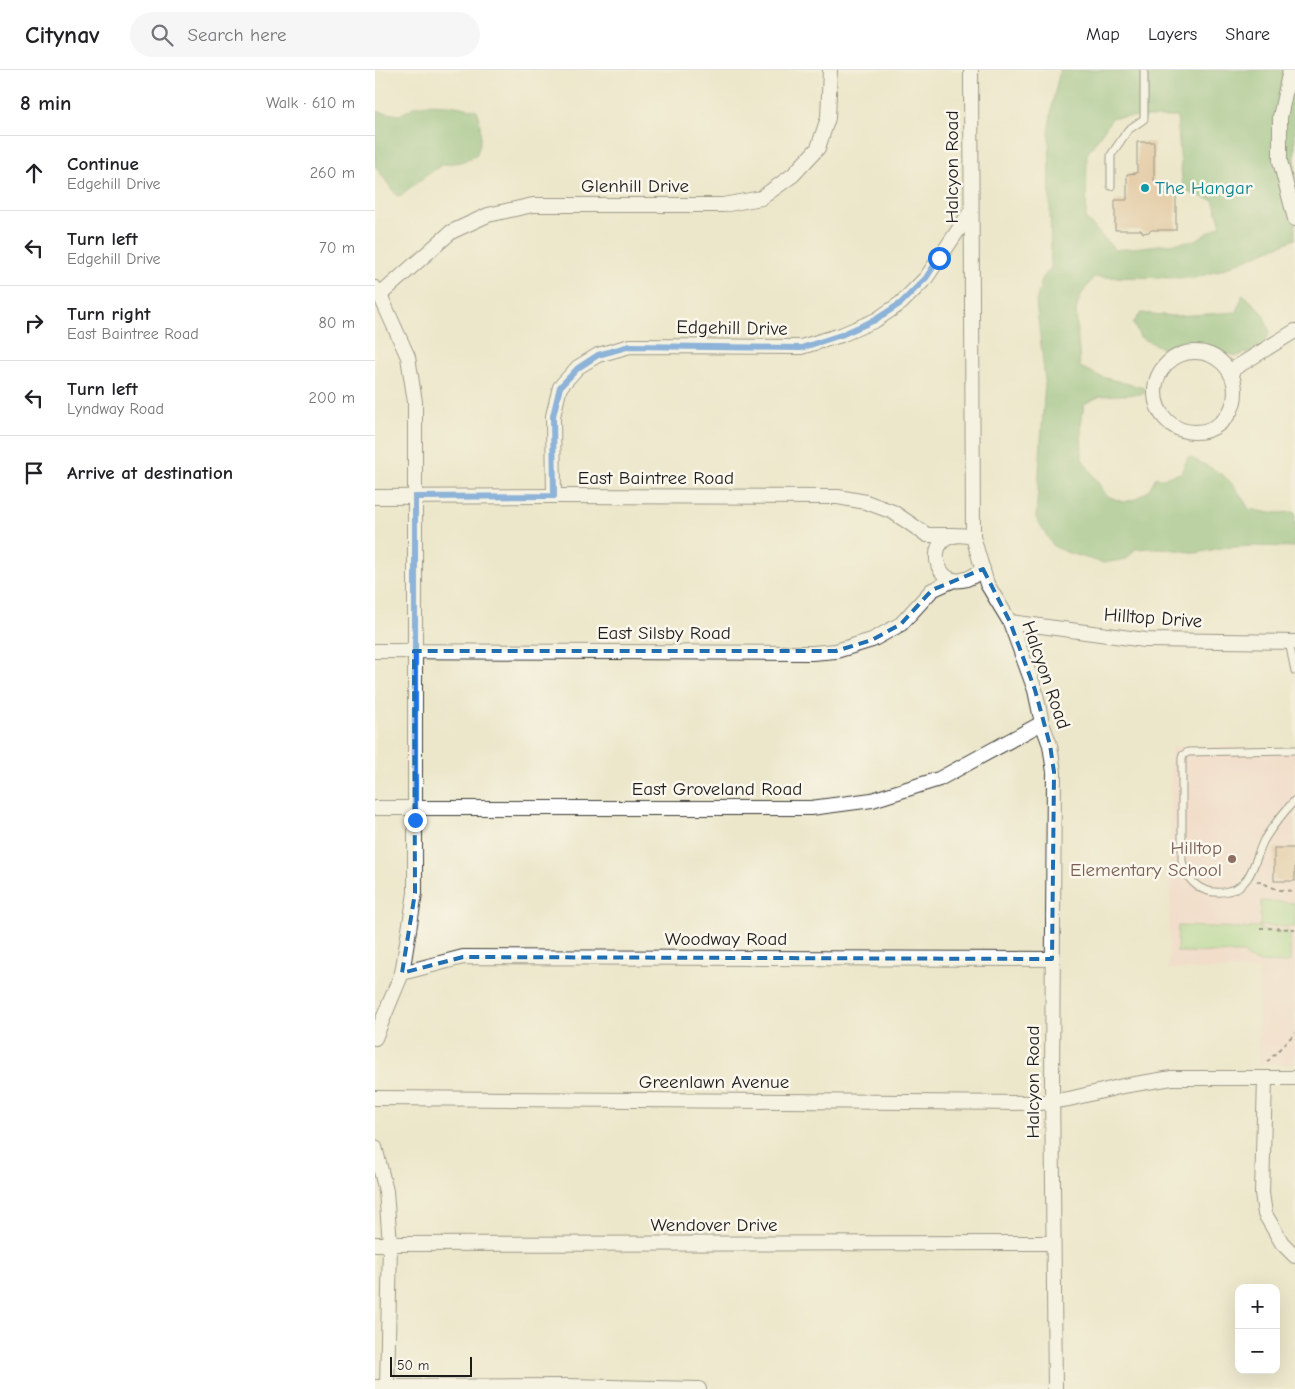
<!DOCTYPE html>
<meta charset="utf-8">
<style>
:root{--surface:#fff;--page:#f6f6f6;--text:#202124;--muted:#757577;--line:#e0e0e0}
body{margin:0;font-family:"Comic Neue",sans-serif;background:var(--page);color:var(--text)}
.controls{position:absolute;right:15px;bottom:15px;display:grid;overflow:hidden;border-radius:10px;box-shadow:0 5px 20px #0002}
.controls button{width:45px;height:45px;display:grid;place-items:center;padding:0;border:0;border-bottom:1px solid var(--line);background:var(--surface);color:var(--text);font:25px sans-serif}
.scale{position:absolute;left:15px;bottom:12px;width:82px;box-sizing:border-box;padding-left:5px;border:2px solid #1c1c1c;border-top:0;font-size:14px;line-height:18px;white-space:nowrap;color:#1c1c1c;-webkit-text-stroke:4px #fbf7ec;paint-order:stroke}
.stop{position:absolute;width:15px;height:15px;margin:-11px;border:4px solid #1a73e8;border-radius:50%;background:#fff}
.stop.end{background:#1a73e8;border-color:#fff;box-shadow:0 1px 5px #0008}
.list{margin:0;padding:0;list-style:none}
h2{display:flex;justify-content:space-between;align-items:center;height:65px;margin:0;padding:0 20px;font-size:21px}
h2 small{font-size:16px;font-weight:400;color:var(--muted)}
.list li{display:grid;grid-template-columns:32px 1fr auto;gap:15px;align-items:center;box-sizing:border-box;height:75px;padding:0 20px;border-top:1px solid var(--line)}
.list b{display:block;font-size:19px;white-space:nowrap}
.list p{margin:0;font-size:16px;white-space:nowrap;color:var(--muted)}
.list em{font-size:16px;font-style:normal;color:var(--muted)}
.icon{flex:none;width:28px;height:28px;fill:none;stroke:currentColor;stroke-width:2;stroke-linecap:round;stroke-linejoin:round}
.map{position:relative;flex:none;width:920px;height:1319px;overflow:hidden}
header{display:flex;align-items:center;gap:30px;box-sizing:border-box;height:70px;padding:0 25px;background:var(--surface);border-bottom:1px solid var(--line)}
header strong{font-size:24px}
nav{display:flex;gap:28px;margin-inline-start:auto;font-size:18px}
.search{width:350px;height:45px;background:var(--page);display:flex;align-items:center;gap:12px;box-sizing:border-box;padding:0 18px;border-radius:28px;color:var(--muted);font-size:19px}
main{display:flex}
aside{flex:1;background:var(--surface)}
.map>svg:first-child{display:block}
.built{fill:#f7d0cb}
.green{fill:#9fd687;stroke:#5e7952}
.forest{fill:#7fb774;stroke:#4e6a48;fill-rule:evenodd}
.building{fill:#dcaf83}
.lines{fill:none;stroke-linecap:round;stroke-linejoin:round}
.lane-casing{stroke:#3b3a36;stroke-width:9}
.street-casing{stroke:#3b3a36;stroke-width:16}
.path{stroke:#3b3a36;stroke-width:2;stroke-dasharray:4 4;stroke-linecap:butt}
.lane{stroke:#fff;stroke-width:7}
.street{stroke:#fff;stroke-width:14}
.route{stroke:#1a73e8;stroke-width:6}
.marked{fill:none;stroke:#1f6fb2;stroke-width:4;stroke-dasharray:10 6;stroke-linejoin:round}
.culture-dot{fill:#0f9aa8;stroke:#fbf7ec;stroke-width:2}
.education-dot{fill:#8d6e63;stroke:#fbf7ec;stroke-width:2}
.labels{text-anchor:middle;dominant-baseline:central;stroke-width:5;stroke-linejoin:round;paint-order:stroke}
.street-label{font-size:19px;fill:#1c1c1c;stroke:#fbf7ec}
.culture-label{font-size:19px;fill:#0d838f;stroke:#fbf7ec;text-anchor:start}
.education-label{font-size:19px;fill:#785e54;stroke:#fbf7ec;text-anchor:end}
</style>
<header>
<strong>Citynav</strong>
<div class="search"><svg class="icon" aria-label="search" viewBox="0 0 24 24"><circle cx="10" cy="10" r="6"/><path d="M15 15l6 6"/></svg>Search here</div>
<nav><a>Map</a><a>Layers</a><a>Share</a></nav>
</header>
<main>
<aside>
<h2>8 min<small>Walk · 610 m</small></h2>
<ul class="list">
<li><svg class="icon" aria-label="ahead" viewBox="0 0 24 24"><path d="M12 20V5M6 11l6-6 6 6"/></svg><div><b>Continue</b><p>Edgehill Drive</p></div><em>260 m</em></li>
<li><svg class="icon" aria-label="left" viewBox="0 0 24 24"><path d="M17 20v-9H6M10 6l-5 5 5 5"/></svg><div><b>Turn left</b><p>Edgehill Drive</p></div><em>70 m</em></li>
<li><svg class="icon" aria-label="right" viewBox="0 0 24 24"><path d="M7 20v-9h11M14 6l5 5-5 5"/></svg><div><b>Turn right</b><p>East Baintree Road</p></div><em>80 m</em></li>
<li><svg class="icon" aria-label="left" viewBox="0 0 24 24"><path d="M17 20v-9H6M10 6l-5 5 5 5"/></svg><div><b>Turn left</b><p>Lyndway Road</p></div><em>200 m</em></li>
<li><svg class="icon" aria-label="arrive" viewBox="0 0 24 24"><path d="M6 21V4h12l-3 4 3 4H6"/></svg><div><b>Arrive at destination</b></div></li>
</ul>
</aside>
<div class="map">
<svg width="920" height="1319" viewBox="0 0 920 1319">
<rect width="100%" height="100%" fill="#fbf7ec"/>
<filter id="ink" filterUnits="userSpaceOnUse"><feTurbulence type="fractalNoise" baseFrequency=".02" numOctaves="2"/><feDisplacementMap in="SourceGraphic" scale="10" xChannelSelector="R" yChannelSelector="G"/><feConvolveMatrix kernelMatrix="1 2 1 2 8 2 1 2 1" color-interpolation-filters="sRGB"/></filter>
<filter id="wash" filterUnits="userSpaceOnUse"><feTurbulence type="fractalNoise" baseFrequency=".0096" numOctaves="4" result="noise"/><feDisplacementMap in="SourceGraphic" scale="20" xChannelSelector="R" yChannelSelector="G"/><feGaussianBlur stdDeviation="1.12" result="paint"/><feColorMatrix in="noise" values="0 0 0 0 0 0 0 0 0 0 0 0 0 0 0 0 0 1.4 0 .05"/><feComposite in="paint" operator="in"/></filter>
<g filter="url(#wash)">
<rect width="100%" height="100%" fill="#ece7cb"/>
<!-- built -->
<polygon class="built" points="796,677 920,678 920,995 883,994 884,900 794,899"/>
<!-- green -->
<polygon class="green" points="886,831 920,833 920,857 885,856 885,860 915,862 915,891 912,893 884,892 873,889 870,883 802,882 803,856 870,858 871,860 874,858 885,856"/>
<!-- forest -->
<g class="forest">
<path d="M685,0H920V169L843,201L819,208L719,207L706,225L701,240L705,297L727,307L769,318V324L726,326L709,334L706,354L707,389L732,426L748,432L758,430L773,421L781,407L788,408L806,403L813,387C848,403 854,405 874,439L896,443L920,442V477L877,476L846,478L822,483L786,478L760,479L752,489L728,493L691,482L678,476L661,448L670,310L661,232L667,209L676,198L674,57L678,30ZM738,47H802L808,121L838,130L846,155L819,171L740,180L711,149L712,84Z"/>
<path d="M54,34L75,35L102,40C106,57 108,70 101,86L86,92L66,95L32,120L27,126H22L0,96V41L25,45L40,36Z"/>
<polygon points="868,224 887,242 895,262 887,277 862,286 814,276 789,279 765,267 758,253 766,243 800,246 862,242"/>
</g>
<g id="blocks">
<!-- building -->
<g class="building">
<polygon points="762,72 779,72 779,111 789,111 789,125 801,125 801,160 776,160 774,162 768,163 766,160 740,160 740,130 752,130 752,104 762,103"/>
<rect x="899" y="778" width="21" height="33"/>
</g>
</g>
</g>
<g filter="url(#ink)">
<use href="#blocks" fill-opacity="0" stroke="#3b3a36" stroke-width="1"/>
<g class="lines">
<defs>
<g id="lane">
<polyline points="736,116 736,85 753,60 769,49 769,0"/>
<polyline points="914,572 920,601"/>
<path d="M920,680L813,682L808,685L807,688V791C810,804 817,815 830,820C838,823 845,823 853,821C878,816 879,789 889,770C898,755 908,743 920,730"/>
</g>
<g id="street">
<polyline points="596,0 598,467 612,514 635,552 660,620 667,653 675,675 679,702 677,1014 680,1319"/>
<polyline points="915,0 905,47 905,91 920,149"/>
<polyline points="0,218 5,225 33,287 40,332 40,823 27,903 0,968"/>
<polyline points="5,225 76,162 113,145 158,135 348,135 386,128 418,105 443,78 453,48 455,0"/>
<circle cx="820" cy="322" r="40"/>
<polyline points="855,301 920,261"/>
<polyline points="179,426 178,346 185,317 203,297 223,285 255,276 426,277 466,265 501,250 526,233 551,208 596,141"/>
<polyline points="0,427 179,426 463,427 491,432 518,442 552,465 579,465"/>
<path d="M598,467C547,454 556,516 587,510C594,509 602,504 608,499"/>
<polyline points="635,552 770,570 920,572"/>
<polyline points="0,581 437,583 461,581 497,570 526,554 557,520 579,510"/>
<polyline points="0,738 436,738 497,730 564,709 667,653"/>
<polyline points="27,903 88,887 677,889"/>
<polyline points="890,1008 887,1123 890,1144 907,1173 920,1186"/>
<polyline points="0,1028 665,1033 694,1029 748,1016 797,1008 920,1008"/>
<polyline points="0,1077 11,1121 15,1174 12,1319"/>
<polyline points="0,1174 678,1173"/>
<polyline points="0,1317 194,1316 324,1319"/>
</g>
</defs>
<!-- lane casing -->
<use href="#lane" class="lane-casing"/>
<!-- street casing -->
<use href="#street" class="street-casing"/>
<!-- path -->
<g class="path">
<polyline points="882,811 904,820 920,821"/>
<polyline points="885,858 920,859"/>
<polyline points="892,992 920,963"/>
</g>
<!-- lane -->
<use href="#lane" class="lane"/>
<!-- street -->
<use href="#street" class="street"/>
</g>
</g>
<g class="lines" filter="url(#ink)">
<!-- route -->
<polyline class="route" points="40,750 40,427 179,426 178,346 185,317 203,298 223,285 255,276 426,278 466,265 500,250 526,233 551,208 564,188"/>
</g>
<!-- marked area -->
<path d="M0 0H920V1319H0ZM608,499L635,552L660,620L675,675L679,702L677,889L88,887L27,903L40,823L39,581H461L497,570L526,554L557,520Z" fill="#ece7cb" fill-opacity=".55" fill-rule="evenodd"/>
<path class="marked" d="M608,499L635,552L660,620L675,675L679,702L677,889L88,887L27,903L40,823L39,581H461L497,570L526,554L557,520Z"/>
<!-- markers -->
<circle class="culture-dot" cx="770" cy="118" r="5"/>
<circle class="education-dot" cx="857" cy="789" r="5"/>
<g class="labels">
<!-- street labels -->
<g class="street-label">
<text transform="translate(577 97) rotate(-90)">Halcyon Road</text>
<text x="260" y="116">Glenhill Drive</text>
<text transform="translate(357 258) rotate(1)">Edgehill Drive</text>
<text x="281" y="408">East Baintree Road</text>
<text transform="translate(778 548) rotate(4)">Hilltop Drive</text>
<text x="289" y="563">East Silsby Road</text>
<text transform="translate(671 605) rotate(71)">Halcyon Road</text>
<text x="342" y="719">East Groveland Road</text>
<text x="351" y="869">Woodway Road</text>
<text x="339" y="1012">Greenlawn Avenue</text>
<text transform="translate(658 1012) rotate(-90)">Halcyon Road</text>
<text x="339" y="1155">Wendover Drive</text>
</g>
<!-- culture labels -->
<g class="culture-label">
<text x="780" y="118">The Hangar</text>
</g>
<!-- education labels -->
<g class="education-label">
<text x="847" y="778">Hilltop<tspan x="847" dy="22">Elementary School</tspan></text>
</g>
</g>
</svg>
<div class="controls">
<button>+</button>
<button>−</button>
</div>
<div class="scale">50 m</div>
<div class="stop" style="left:564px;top:188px"></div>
<div class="stop end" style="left:40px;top:750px"></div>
</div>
</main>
